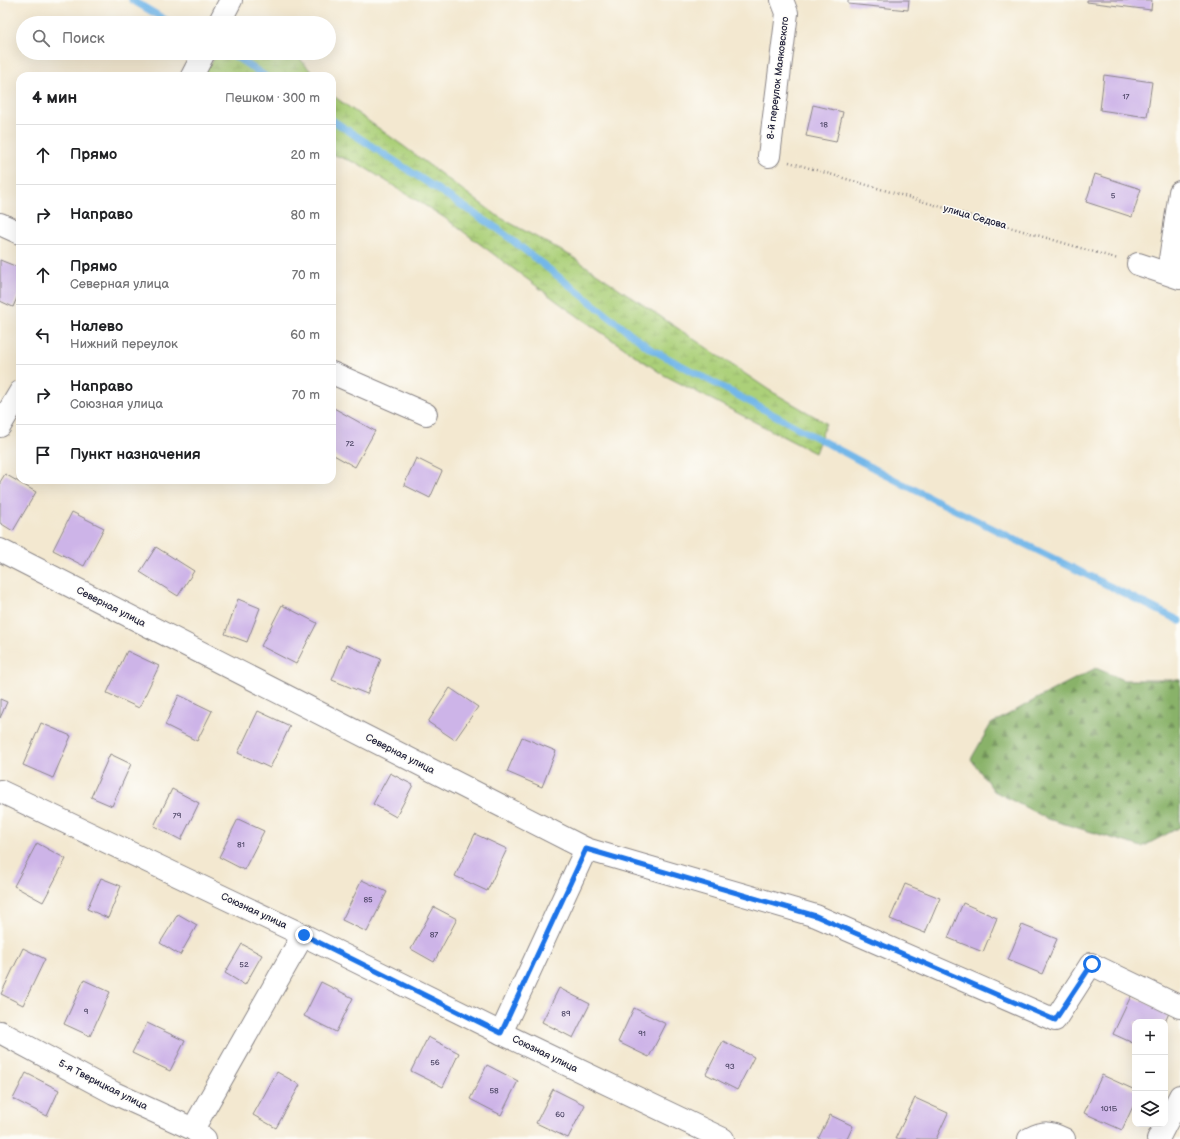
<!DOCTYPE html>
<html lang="ru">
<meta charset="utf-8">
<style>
:root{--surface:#fff;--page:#f6f6f6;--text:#202124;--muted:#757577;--line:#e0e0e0}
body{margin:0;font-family:"Balsamiq Sans",sans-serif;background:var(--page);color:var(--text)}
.controls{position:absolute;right:12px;bottom:12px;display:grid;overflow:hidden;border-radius:8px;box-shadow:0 4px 16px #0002}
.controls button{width:36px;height:36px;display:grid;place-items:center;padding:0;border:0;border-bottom:1px solid var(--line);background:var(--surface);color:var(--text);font:20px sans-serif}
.stop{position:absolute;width:12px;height:12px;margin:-9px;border:3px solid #1a73e8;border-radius:50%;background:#fff}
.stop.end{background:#1a73e8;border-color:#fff;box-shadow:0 1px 4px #0008}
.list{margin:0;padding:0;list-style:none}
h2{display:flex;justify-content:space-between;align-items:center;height:52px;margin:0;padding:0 16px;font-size:17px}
h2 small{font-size:13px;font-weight:400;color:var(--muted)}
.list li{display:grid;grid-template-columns:26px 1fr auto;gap:12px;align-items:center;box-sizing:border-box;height:60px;padding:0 16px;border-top:1px solid var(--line)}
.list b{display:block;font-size:15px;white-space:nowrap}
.list p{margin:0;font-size:13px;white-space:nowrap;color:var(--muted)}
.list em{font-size:13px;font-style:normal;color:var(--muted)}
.icon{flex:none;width:22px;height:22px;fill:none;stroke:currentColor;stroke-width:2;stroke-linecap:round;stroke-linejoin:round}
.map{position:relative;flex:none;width:1180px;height:1139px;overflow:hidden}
.search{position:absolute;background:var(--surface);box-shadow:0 4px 16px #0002;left:16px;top:16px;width:320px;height:44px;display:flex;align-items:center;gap:10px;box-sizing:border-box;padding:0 14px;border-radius:22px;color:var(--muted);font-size:15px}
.panel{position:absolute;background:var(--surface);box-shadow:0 4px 16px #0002;left:16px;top:72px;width:320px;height:412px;border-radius:12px}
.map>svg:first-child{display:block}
.forest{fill:url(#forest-firs);stroke:#566a52}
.wetland{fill:url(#wetland-marsh);stroke:#67795a}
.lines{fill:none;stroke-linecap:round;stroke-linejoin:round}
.stream{stroke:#73b7e9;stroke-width:7}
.building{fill:#cdb4e8}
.minor-casing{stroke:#8a8586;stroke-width:24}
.path{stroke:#8a8586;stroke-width:2.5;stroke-dasharray:1 3;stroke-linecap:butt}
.minor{stroke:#fff;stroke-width:22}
.route{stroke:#1a73e8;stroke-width:5}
.labels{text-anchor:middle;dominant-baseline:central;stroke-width:3;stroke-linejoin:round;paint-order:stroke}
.number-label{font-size:8px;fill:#4d4666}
.street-label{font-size:10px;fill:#22223b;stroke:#fdfcf7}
</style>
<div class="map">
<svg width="1180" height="1139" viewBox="0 0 1180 1139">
<defs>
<pattern id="forest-firs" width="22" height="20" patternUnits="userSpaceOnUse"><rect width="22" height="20" fill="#89b269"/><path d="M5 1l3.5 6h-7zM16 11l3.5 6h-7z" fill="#709058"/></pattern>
<pattern id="wetland-marsh" width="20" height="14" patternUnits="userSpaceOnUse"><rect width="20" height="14" fill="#acd079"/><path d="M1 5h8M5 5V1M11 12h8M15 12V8" fill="none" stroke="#94b26a"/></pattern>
</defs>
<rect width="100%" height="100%" fill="#fdfcf7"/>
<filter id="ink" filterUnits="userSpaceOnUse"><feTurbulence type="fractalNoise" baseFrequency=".025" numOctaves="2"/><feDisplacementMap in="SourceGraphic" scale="8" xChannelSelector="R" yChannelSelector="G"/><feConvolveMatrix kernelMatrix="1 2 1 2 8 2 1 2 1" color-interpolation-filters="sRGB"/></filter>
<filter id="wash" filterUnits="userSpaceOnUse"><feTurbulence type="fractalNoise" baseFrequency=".012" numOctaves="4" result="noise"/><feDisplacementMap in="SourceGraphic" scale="16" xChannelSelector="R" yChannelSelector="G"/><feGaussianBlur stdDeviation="0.9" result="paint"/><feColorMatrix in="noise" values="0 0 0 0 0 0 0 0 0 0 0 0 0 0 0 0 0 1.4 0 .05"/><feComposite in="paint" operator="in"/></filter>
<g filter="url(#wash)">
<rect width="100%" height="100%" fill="#f3e8d0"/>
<!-- forest -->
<polygon class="forest" points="1096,668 1123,680 1180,680 1180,827 1142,847 1048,819 994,791 971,759 991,724 1051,691"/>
<!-- wetland -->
<g class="wetland">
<polygon points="217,53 295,53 315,76 202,76 202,72 212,62"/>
<polygon points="332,95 402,145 499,217 571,256 769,390 826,423 815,453 662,374 566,308 445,218 359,164 332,154"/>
</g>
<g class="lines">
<!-- stream -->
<g class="stream">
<polyline points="132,0 171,23"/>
<polyline points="230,53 265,76"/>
<polyline points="332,120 498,229 649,348 903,484 1180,621"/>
</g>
</g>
<g id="blocks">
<!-- building -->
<g class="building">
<polygon points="848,0 909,0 908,10 848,4"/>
<polygon points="1087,0 1152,0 1151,10 1087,2"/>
<polygon points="1104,75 1152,82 1147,117 1100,110"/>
<polygon points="813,105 843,112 836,142 806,136"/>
<polygon points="1095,174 1141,189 1132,217 1086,202"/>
<polygon points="0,260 20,268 20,291 13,307 0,301"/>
<polygon points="332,407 375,431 355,467 332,454"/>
<polygon points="416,458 442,471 430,498 404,485"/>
<polygon points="5,474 36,492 13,531 0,523 0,482"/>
<polygon points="72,512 104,528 84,566 53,550"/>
<polygon points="156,547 194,571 178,596 140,572"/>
<polygon points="238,599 260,608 247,642 225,634"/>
<polygon points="282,605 317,623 296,664 261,646"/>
<polygon points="346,645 381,659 367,694 332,680"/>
<polygon points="127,651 159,666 139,708 107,693"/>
<polygon points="450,688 478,707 455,740 428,722"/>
<polygon points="179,695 212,711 197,741 165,725"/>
<polygon points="0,699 7,702 0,718"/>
<polygon points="258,711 290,726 270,768 238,753"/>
<polygon points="41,723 71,736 53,778 23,765"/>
<polygon points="522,737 556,751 542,787 507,772"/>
<polygon points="110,754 131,764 112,806 91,797"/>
<polygon points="390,773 413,785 396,817 373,804"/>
<polygon points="172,789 199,803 181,840 154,826"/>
<polygon points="238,819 264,831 244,870 219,857"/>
<polygon points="475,834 507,849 487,891 455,876"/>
<polygon points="37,843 66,859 43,902 14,886"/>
<polygon points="101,878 121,886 108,918 87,909"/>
<polygon points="362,880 387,892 367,932 342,920"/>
<polygon points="905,884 940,898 925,933 890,919"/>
<polygon points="963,903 997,918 983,952 948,938"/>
<polygon points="434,907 457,919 434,962 411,949"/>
<polygon points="178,914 197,925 180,955 160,943"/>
<polygon points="1022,925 1057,939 1042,974 1008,960"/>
<polygon points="242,944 262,955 245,985 225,973"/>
<polygon points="23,948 45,959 23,1005 1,994"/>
<polygon points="84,980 110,992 90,1036 64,1024"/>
<polygon points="321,982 353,998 336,1032 304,1016"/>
<polygon points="559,988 590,1004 573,1038 542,1022"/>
<polygon points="1131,996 1169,1013 1165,1022 1135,1022 1135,1044 1113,1034"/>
<polygon points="634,1008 666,1024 649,1057 618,1042"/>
<polygon points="147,1023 185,1041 170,1071 132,1053"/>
<polygon points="428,1037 459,1053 443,1087 411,1071"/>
<polygon points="723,1041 754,1057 737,1090 706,1074"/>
<polygon points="487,1065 518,1081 501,1115 470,1099"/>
<polygon points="277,1072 300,1085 276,1128 253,1115"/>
<polygon points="26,1073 59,1090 47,1116 13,1099"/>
<polygon points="1102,1075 1135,1090 1135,1102 1122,1130 1084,1113"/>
<polygon points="553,1089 585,1105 568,1138 536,1123"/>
<polygon points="915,1098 948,1113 936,1139 895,1139"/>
<polygon points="830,1115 853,1126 847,1139 818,1139"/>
</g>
</g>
</g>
<g filter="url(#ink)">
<use href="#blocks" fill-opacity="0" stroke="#8a8586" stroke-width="1"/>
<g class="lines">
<defs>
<g id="minor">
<polyline points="219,23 231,0"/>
<polyline points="192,76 204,53"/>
<polyline points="769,156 787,13 782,0"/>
<polyline points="0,224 20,233"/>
<polyline points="1138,264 1180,278"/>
<polyline points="1168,273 1180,192"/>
<polyline points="332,373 426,414"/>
<polyline points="0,426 20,392"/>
<polyline points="0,550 586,849 816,916 1055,1020 1091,964 1180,1007"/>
<polyline points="0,791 303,935 501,1033 723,1139"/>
<polyline points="0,1032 114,1093 193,1129 205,1139"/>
<polyline points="501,1033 586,849"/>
<polyline points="193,1129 303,935"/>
<path d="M1029,1139C1044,1131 1050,1132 1064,1139"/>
<polyline points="1158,1139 1180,1096"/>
</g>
</defs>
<!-- minor casing -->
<use href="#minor" class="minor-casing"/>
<!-- path -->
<polyline class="path" points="789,162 1118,259"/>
<!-- minor -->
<use href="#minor" class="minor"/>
</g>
</g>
<g class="lines" filter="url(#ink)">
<!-- route -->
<polyline class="route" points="304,935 501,1033 586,849 816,916 1055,1020 1092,964"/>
</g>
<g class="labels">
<!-- number labels -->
<g class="number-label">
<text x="1126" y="96">17</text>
<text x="824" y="124">18</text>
<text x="1113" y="195">5</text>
<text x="350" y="443">72</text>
<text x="177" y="815">79</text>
<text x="241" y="844">81</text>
<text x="368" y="899">85</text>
<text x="434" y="934">87</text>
<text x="244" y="964">52</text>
<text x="86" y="1011">9</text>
<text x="566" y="1013">89</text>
<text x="642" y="1033">91</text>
<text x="435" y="1062">56</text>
<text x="730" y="1066">93</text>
<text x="494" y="1090">58</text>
<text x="1109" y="1108">101Б</text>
<text x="560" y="1114">60</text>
</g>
<!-- street labels -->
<g class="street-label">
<text transform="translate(778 78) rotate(-83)">8-й переулок Маяковского</text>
<text transform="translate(975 217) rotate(16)">улица Седова</text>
<text transform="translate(111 607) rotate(27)">Северная улица</text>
<text transform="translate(400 754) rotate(27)">Северная улица</text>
<text transform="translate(254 911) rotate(25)">Союзная улица</text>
<text transform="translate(545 1054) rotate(26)">Союзная улица</text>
<text transform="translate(103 1085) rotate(27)">5-я Тверицкая улица</text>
</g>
</g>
</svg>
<div class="controls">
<button>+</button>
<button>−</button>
<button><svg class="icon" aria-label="layers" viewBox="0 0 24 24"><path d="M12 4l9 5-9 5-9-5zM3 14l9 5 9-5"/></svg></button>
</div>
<div class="stop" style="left:1092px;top:964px"></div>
<div class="stop end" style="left:304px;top:935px"></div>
<div class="search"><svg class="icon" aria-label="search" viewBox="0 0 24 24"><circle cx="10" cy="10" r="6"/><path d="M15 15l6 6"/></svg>Поиск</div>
<section class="panel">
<h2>4 мин<small>Пешком · 300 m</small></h2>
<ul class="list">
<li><svg class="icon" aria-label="ahead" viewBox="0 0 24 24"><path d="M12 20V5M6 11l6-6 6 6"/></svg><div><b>Прямо</b></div><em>20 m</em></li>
<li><svg class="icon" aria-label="right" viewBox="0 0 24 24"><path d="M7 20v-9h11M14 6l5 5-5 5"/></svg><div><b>Направо</b></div><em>80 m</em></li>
<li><svg class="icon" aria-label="ahead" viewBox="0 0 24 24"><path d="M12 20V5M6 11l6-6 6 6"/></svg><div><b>Прямо</b><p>Северная улица</p></div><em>70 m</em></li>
<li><svg class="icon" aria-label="left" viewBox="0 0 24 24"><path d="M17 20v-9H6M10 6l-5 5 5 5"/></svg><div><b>Налево</b><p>Нижний переулок</p></div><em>60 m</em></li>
<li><svg class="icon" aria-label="right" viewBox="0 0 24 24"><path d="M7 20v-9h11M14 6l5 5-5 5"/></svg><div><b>Направо</b><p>Союзная улица</p></div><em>70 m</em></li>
<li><svg class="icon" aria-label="arrive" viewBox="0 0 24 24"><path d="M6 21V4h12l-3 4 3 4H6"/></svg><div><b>Пункт назначения</b></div></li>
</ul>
</section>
</div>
